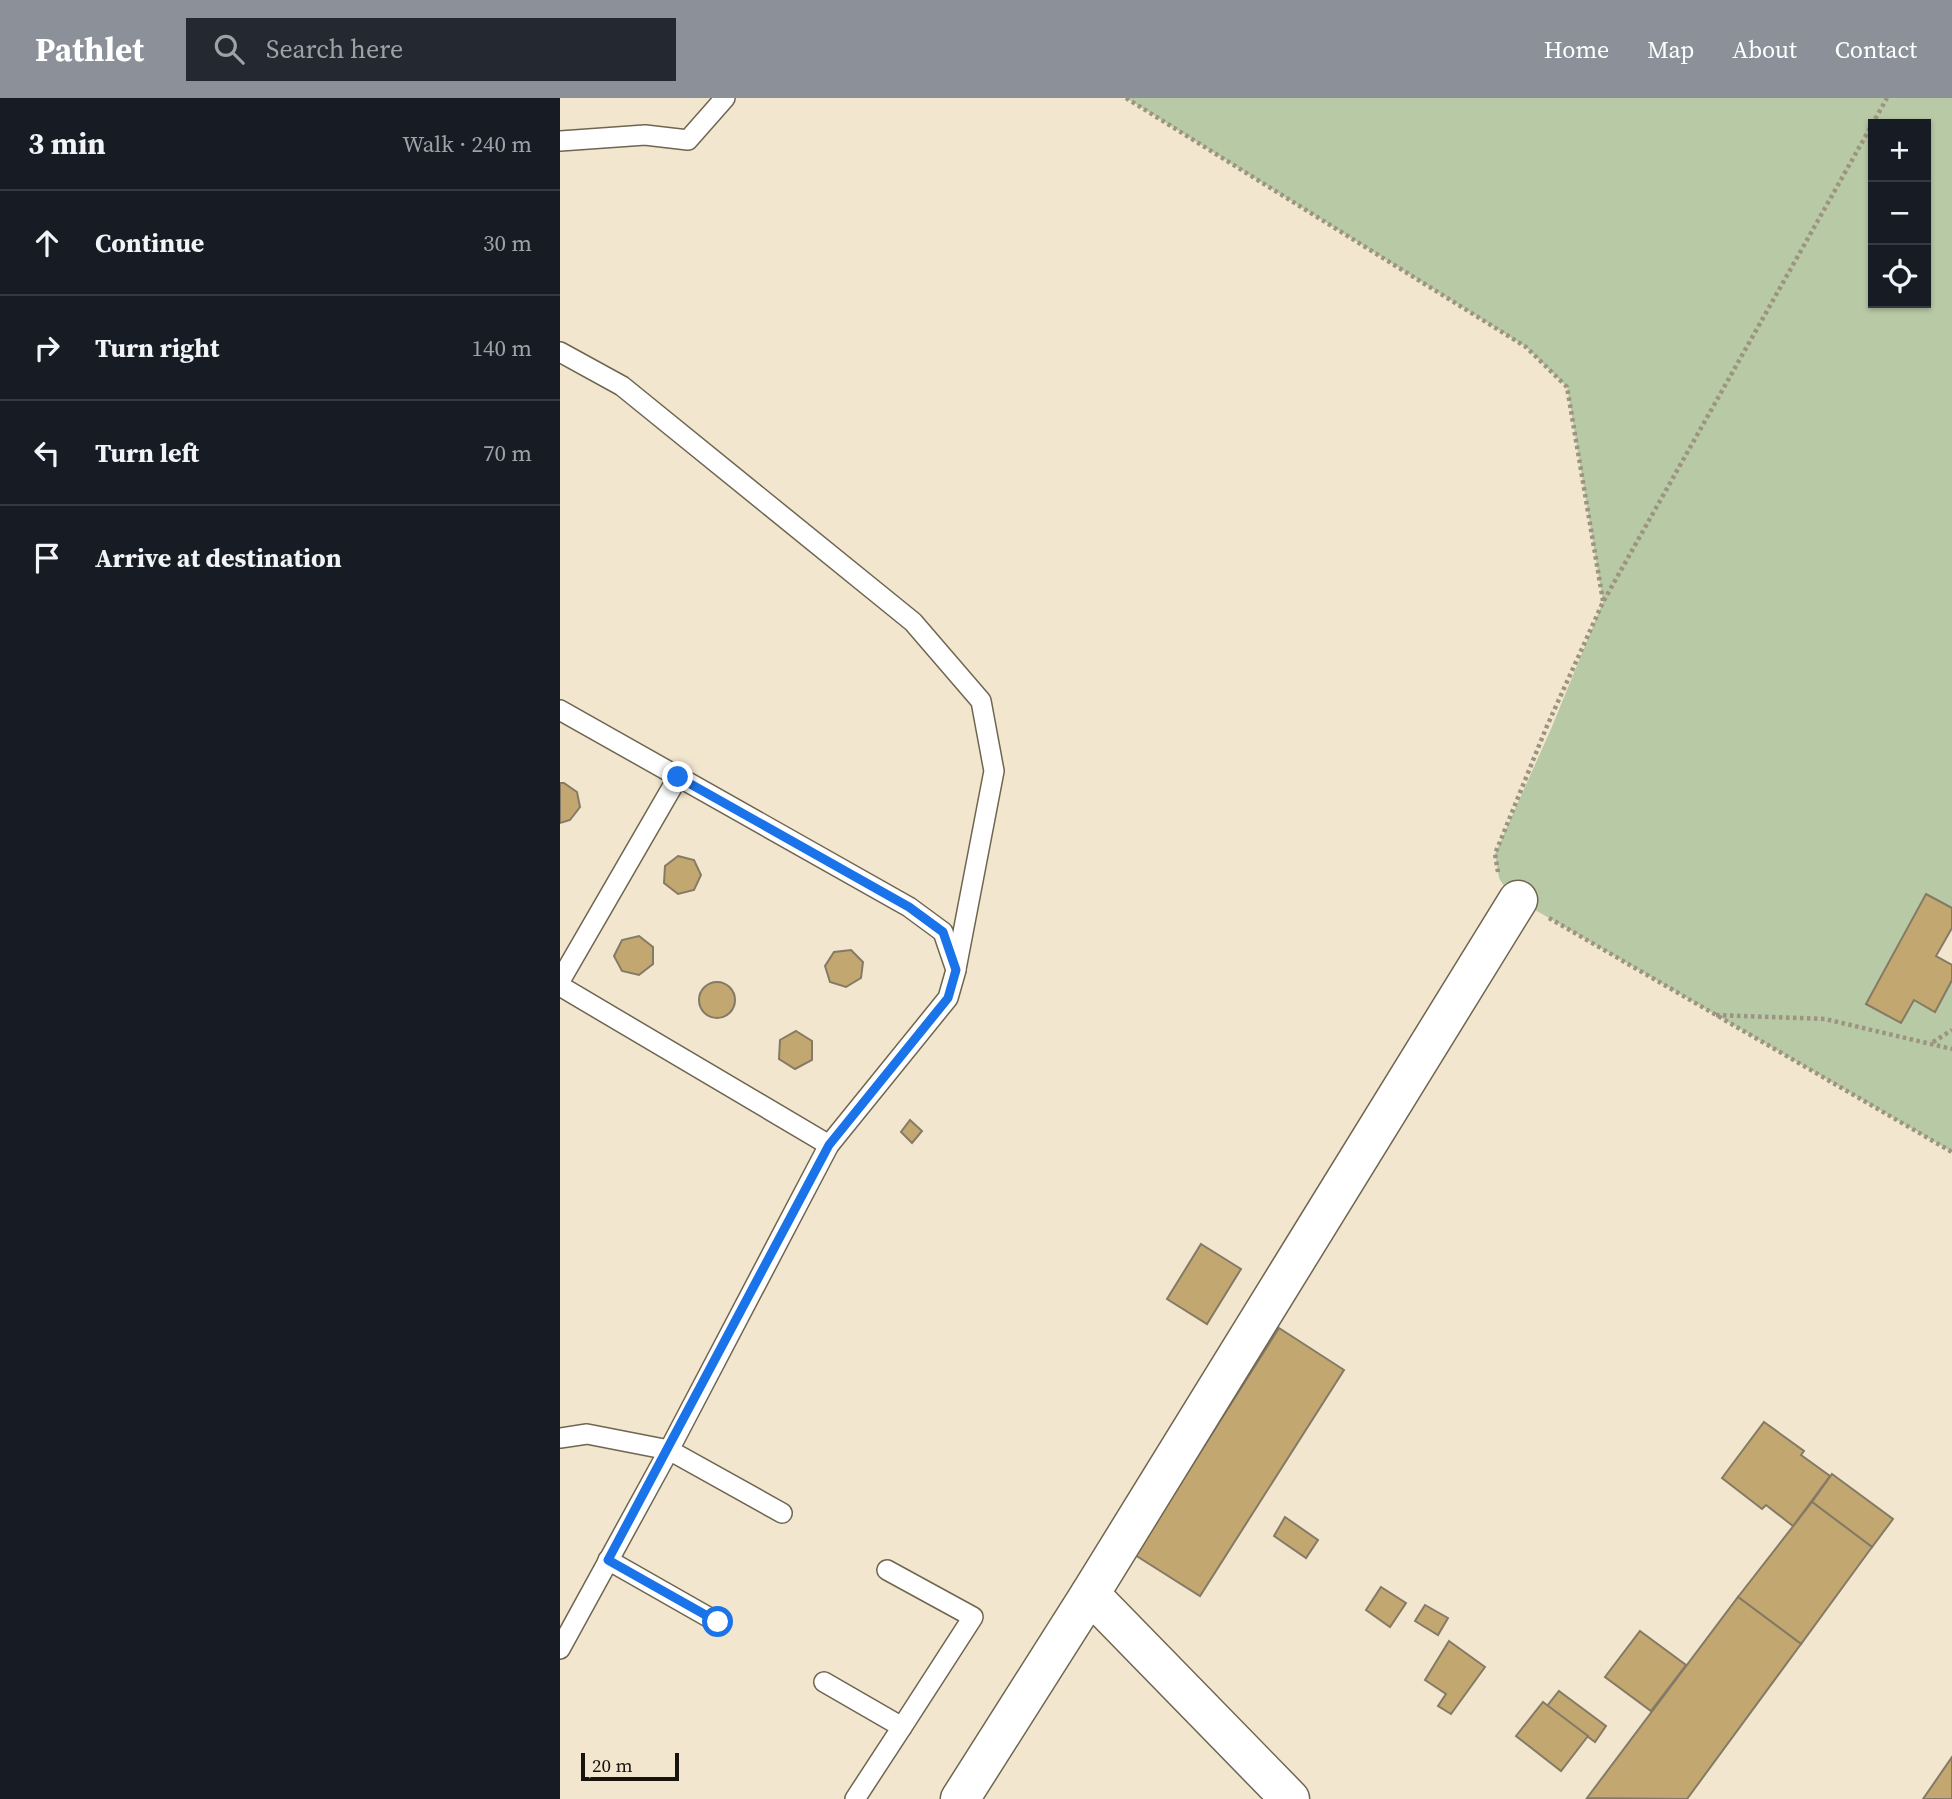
<!DOCTYPE html>
<meta charset="utf-8">
<style>
:root{--surface:#171b24;--page:#242831;--text:#f1f3f6;--muted:#9ea1a6;--line:#363941;--accent:#8c9099}
body{margin:0;font-family:"Source Serif 4",serif;background:var(--page);color:var(--text)}
.controls{position:absolute;right:21px;top:21px;display:grid;overflow:hidden;border-radius:0px;box-shadow:0 2px 5px #0004}
.controls button{width:63px;height:63px;display:grid;place-items:center;padding:0;border:0;border-bottom:2px solid var(--line);background:var(--surface);color:var(--text);font:35px sans-serif}
.scale{position:absolute;left:21px;bottom:18px;width:98px;box-sizing:border-box;padding-left:7px;border:4px solid #18140b;border-top:0;font-size:19px;line-height:24px;white-space:nowrap;color:#18140b;-webkit-text-stroke:5px #f2e6cf;paint-order:stroke}
.stop{position:absolute;width:21px;height:21px;margin:-16px;border:5px solid #1a73e8;border-radius:50%;background:#fff}
.stop.end{background:#1a73e8;border-color:#fff;box-shadow:0 2px 7px #0008}
.list{margin:0;padding:0;list-style:none}
h2{display:flex;justify-content:space-between;align-items:center;height:91px;margin:0;padding:0 28px;font-size:30px}
h2 small{font-size:23px;font-weight:400;color:var(--muted)}
.list li{display:grid;grid-template-columns:46px 1fr auto;gap:21px;align-items:center;box-sizing:border-box;height:105px;padding:0 28px;border-top:2px solid var(--line)}
.list b{display:block;font-size:26px;white-space:nowrap}
.list em{font-size:23px;font-style:normal;color:var(--muted)}
.icon{flex:none;width:38px;height:38px;fill:none;stroke:currentColor;stroke-width:2;stroke-linecap:round;stroke-linejoin:round}
.map{position:relative;flex:none;width:1392px;height:1701px;overflow:hidden}
header{display:flex;align-items:center;gap:42px;box-sizing:border-box;height:98px;padding:0 35px;background:var(--accent);color:#fff}
header strong{font-size:33px}
nav{display:flex;gap:38px;margin-inline-start:auto;font-size:24px}
.search{width:490px;height:63px;background:var(--page);display:flex;align-items:center;gap:18px;box-sizing:border-box;padding:0 24px;border-radius:0px;color:var(--muted);font-size:26px}
main{display:flex}
aside{flex:1;background:var(--surface)}
.map>svg:first-child{display:block}
.green{fill:#b8c9a6;fill-rule:evenodd}
.building{fill:#c3a770;stroke:#847a65;stroke-width:2}
.lines{fill:none;stroke-linecap:round;stroke-linejoin:round}
.lane-casing{stroke:#6f6550;stroke-width:22}
.street-casing{stroke:#6f6550;stroke-width:41}
.path{stroke:#9c9381;stroke-width:4.5;stroke-dasharray:3.5 3.5;stroke-linecap:butt}
.lane{stroke:#fff;stroke-width:19}
.street{stroke:#fff;stroke-width:38}
.route{stroke:#1a73e8;stroke-width:9}
</style>
<header>
<strong>Pathlet</strong>
<div class="search"><svg class="icon" aria-label="search" viewBox="0 0 24 24"><circle cx="10" cy="10" r="6"/><path d="M15 15l6 6"/></svg>Search here</div>
<nav><a>Home</a><a>Map</a><a>About</a><a>Contact</a></nav>
</header>
<main>
<aside>
<h2>3 min<small>Walk · 240 m</small></h2>
<ul class="list">
<li><svg class="icon" aria-label="ahead" viewBox="0 0 24 24"><path d="M12 20V5M6 11l6-6 6 6"/></svg><div><b>Continue</b></div><em>30 m</em></li>
<li><svg class="icon" aria-label="right" viewBox="0 0 24 24"><path d="M7 20v-9h11M14 6l5 5-5 5"/></svg><div><b>Turn right</b></div><em>140 m</em></li>
<li><svg class="icon" aria-label="left" viewBox="0 0 24 24"><path d="M17 20v-9H6M10 6l-5 5 5 5"/></svg><div><b>Turn left</b></div><em>70 m</em></li>
<li><svg class="icon" aria-label="arrive" viewBox="0 0 24 24"><path d="M6 21V4h12l-3 4 3 4H6"/></svg><div><b>Arrive at destination</b></div></li>
</ul>
</aside>
<div class="map">
<svg width="1392" height="1701" viewBox="0 0 1392 1701">
<rect width="100%" height="100%" fill="#f2e6cf"/>
<!-- green -->
<path class="green" d="M566,0H1392V810L1366,797L1306,906L1341,925L1354,902L1375,913L1392,882V1054L958,802L946,791L939,780L935,756L991,631L1043,504L1007,289L966,249ZM1313,26H1366V205H1313Z"/>
<!-- building -->
<g class="building">
<polygon points="0,685 4,685 17,694 20,709 10,722 0,725"/>
<polygon points="118,758 134,762 141,777 134,792 118,796 104,785 105,768"/>
<polygon points="1366,796 1392,810 1392,830 1376,858 1392,867 1392,882 1375,914 1354,902 1341,925 1306,906"/>
<polygon points="79,838 93,849 93,866 79,877 62,873 54,858 62,842"/>
<polygon points="291,852 303,864 301,880 286,889 270,884 265,868 274,854"/>
<circle cx="157" cy="902" r="18"/>
<polygon points="236,933 252,943 252,962 235,971 219,961 220,942"/>
<polygon points="350,1022 362,1033 352,1045 341,1034"/>
<polygon points="641,1146 681,1171 647,1226 607,1201"/>
<polygon points="719,1230 784,1272 640,1498 575,1457"/>
<polygon points="1204,1324 1244,1353 1241,1357 1270,1378 1233,1428 1206,1407 1202,1411 1162,1380"/>
<polygon points="1272,1376 1333,1421 1312,1449 1252,1404"/>
<polygon points="1252,1404 1312,1449 1241,1546 1178,1499"/>
<polygon points="725,1419 758,1442 746,1460 714,1438"/>
<polygon points="821,1489 846,1505 830,1529 806,1512"/>
<polygon points="1178,1499 1241,1546 1127,1701 1027,1700"/>
<polygon points="865,1507 888,1520 878,1537 855,1523"/>
<polygon points="1080,1533 1126,1567 1091,1613 1045,1579"/>
<polygon points="889,1543 925,1569 891,1616 878,1608 886,1596 865,1582"/>
<polygon points="999,1593 1046,1628 1035,1644 987,1608"/>
<polygon points="983,1604 1028,1638 1001,1673 956,1638"/>
<polygon points="1392,1659 1392,1701 1363,1701"/>
</g>
<g class="lines">
<defs>
<g id="lane">
<polyline points="0,43 85,37 128,42 165,0"/>
<polyline points="0,254 62,288 353,524 421,603 434,673 396,871"/>
<polyline points="0,612 349,809 383,834 396,872 388,900 269,1047 109,1352 0,1551"/>
<polyline points="0,883 118,679"/>
<polyline points="0,888 269,1047"/>
<polyline points="0,1340 27,1336 109,1352 222,1415"/>
<polyline points="48,1462 157,1524"/>
<polyline points="327,1472 413,1519 342,1629"/>
<polyline points="264,1584 342,1629 295,1701"/>
</g>
<g id="street">
<polyline points="530,1496 730,1701"/>
<polyline points="400,1701 530,1496 958,802"/>
</g>
</defs>
<!-- lane casing -->
<use href="#lane" class="lane-casing"/>
<!-- street casing -->
<use href="#street" class="street-casing"/>
<!-- path -->
<g class="path">
<polyline points="566,0 966,249 1007,289 1043,503"/>
<polyline points="938,774 935,756 987,628 1043,504 1327,0"/>
<polyline points="989,820 1392,1054"/>
<polyline points="1156,917 1265,921 1392,951"/>
<polyline points="1373,944 1392,932"/>
</g>
<!-- lane -->
<use href="#lane" class="lane"/>
<!-- street -->
<use href="#street" class="street"/>
</g>
<g class="lines">
<!-- route -->
<polyline class="route" points="118,679 349,809 383,834 396,872 388,900 269,1047 48,1462 158,1524"/>
</g>
</svg>
<div class="controls">
<button>+</button>
<button>−</button>
<button><svg class="icon" aria-label="locate" viewBox="0 0 24 24"><circle cx="12" cy="12" r="6"/><path d="M12 2v4M12 18v4M2 12h4M18 12h4"/></svg></button>
</div>
<div class="scale">20 m</div>
<div class="stop" style="left:158px;top:1524px"></div>
<div class="stop end" style="left:118px;top:679px"></div>
</div>
</main>
